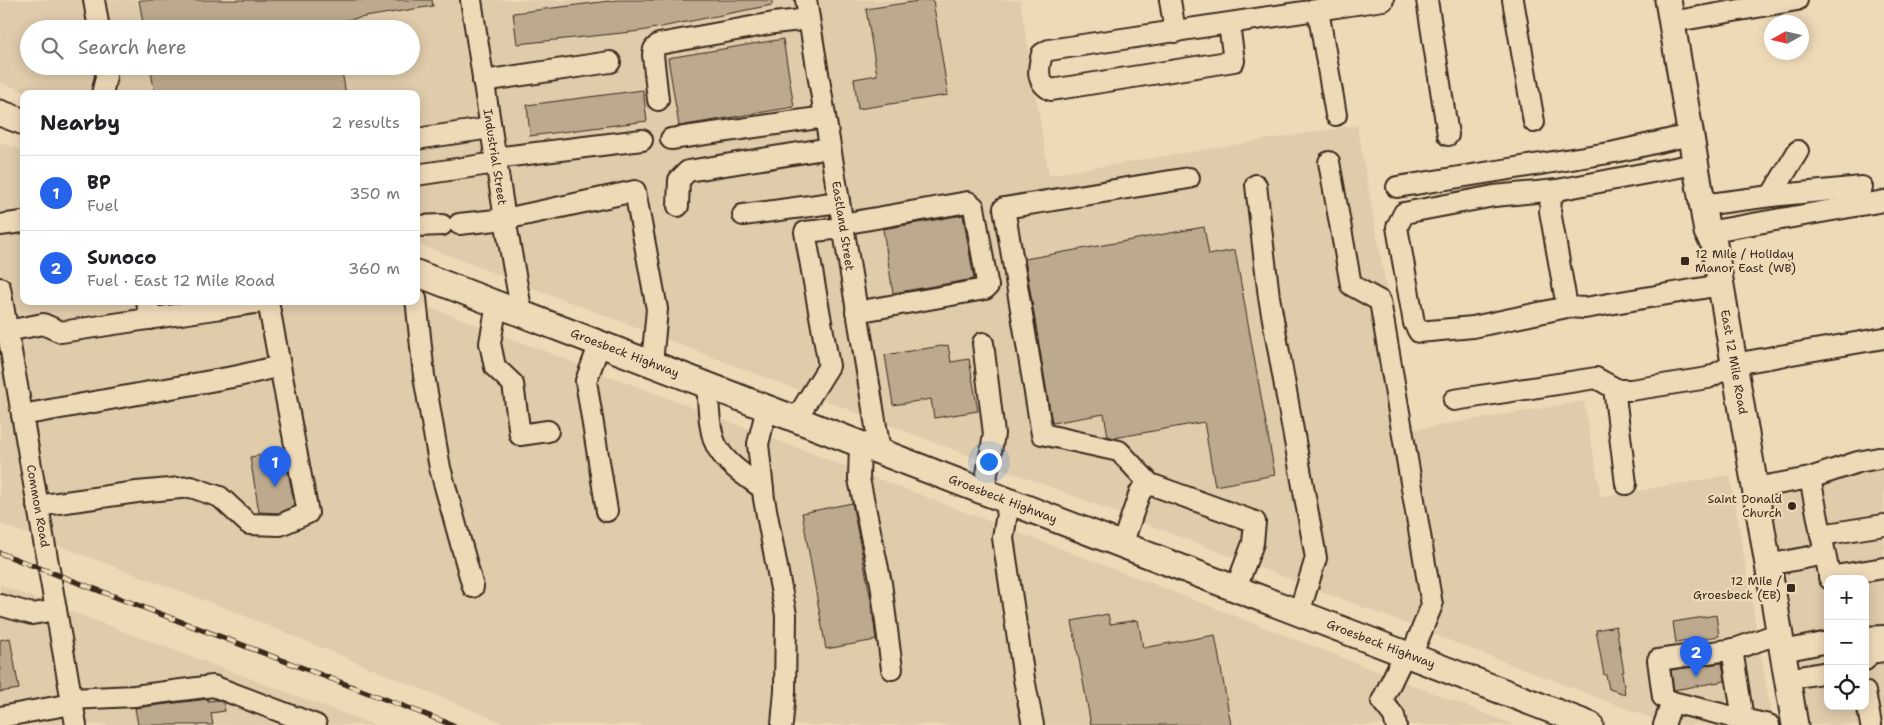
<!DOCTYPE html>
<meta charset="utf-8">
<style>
:root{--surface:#fff;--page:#f6f6f6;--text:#202124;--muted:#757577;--line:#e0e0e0;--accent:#2563eb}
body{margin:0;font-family:"Shantell Sans",sans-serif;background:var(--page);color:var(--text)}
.controls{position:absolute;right:15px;bottom:15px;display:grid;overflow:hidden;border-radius:10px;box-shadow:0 2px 12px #0003}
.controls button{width:45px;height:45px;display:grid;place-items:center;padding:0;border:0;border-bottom:1px solid var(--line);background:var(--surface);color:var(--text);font:25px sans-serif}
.compass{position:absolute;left:1764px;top:15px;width:45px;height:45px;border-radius:50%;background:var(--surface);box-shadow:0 2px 12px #0003;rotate:262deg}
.you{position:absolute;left:988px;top:461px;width:18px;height:18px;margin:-12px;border:4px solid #fff;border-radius:50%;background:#1a73e8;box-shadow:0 0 0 8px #1a73e833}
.badge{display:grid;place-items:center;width:32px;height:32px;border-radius:50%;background:var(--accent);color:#fff;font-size:16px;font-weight:700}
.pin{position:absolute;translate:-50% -41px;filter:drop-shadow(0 1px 2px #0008)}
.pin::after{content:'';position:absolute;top:26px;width:18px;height:15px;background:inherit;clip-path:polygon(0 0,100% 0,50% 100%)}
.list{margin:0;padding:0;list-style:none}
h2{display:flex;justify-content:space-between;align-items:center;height:65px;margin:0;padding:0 20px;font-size:21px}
h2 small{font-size:16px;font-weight:400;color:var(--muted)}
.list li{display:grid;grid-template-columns:32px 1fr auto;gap:15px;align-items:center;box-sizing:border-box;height:75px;padding:0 20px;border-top:1px solid var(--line)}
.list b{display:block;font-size:19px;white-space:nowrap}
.list p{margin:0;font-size:16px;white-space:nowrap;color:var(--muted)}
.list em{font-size:16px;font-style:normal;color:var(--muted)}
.icon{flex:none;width:28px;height:28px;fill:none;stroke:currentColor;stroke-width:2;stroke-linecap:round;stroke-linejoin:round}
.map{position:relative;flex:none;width:1884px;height:725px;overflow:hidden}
.search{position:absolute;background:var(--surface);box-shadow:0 2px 12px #0003;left:20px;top:20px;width:400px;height:55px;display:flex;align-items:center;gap:12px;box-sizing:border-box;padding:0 18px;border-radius:28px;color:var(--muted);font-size:19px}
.panel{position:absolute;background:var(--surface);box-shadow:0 2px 12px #0003;left:20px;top:90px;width:400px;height:215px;border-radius:10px}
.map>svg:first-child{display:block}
.built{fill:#e0cbab;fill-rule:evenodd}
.building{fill:#bda98d;stroke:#3b2a1e}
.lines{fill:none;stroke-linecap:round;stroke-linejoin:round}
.minor-casing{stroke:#3b2a1e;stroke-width:24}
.major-casing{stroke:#3b2a1e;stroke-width:29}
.minor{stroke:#efdab8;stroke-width:20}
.major{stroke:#efdab8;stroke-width:25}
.rail-casing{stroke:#3b2a1e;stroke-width:5.5}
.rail{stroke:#efdab8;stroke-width:4;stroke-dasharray:11;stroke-linecap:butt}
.poi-dot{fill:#3b2a1e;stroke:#efdab8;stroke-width:2}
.labels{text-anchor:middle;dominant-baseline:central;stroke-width:4.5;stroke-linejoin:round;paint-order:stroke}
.street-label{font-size:12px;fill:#3b2a1e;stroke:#efdab8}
.poi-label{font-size:12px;fill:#3b2a1e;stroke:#efdab8;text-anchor:end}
</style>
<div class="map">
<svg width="1884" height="725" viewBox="0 0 1884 725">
<rect width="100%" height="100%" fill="#efdab8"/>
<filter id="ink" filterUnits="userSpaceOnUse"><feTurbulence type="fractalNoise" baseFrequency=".02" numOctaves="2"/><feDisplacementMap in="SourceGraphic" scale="10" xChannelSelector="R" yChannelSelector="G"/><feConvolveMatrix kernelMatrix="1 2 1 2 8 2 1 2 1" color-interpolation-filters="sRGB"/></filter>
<g filter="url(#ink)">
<!-- built -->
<g class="built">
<path d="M0,0H1020L1049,175L1357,125L1412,430L1584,401L1601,497L1730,475L1773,725H1669L416,243V94H30L0,82ZM29,29H411V66H29Z"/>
<polygon points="0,142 24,151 24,301 414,301 1169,590 1515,725 508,725 238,613 0,524"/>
<path d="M1884,463V725H1810L1768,481ZM1828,579H1865V706H1828Z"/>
<polygon points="0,585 139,637 375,725 0,725"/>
</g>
<!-- building -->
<g class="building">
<polygon points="139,0 432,0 433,6 334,22 335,29 144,29"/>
<polygon points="617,0 772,0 772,5 641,31 517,44 513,13"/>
<polygon points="925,0 933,0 948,95 858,109 854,79 877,75 866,9"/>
<polygon points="783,39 794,107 679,126 668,58"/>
<polygon points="150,66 341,66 346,94 155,94"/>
<polygon points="643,90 647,121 530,136 527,105"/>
<polygon points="963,215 974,279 893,293 883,229"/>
<polygon points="1204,227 1209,255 1235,250 1275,475 1215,486 1204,422 1114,438 1108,436 1104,414 1052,423 1025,259"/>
<polygon points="948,345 951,362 969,359 978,411 934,418 931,399 893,405 885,355"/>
<polygon points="284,452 295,506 279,513 259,512 250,457"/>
<polygon points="852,503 871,600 876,640 826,649 802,513"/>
<polygon points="1108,614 1110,624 1138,620 1143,648 1215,635 1231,725 1091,725 1072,621"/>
<polygon points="1716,615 1719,636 1676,643 1673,622"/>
<polygon points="1616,626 1624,672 1622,672 1625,694 1609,689 1606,675 1604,675 1596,630"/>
<polygon points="10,638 19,689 0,692 0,640"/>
<polygon points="1722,663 1725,681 1674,690 1671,670"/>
<polygon points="208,699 208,701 217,700 224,703 225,711 211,713 213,725 138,725 135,708"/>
</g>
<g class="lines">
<defs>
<g id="minor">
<polyline points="94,0 99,29"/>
<polyline points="471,0 505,219 522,314"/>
<polyline points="806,0 880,451"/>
<polyline points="1170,0 1175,32"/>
<polyline points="1427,0 1448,135"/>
<polyline points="1513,0 1534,122"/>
<polyline points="1318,10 1336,115"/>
<polyline points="1671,22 1797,0"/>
<path d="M1229,24L1234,61L1051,90C1036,82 1038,69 1042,54L1049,50L1383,0"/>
<polyline points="483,81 610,62"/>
<polyline points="102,94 106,77 105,66"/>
<polyline points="658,100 653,55 654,49 659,44 774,23 809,19"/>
<polyline points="416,139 491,128"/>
<polyline points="671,139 825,117"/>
<polyline points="495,158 642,140"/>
<polyline points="1329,162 1351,285 1380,301 1432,605 1411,656"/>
<polyline points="1695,164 1557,190 1551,198 1550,211 1567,307 1585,308 1721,285"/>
<polyline points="416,175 496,163"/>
<polyline points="1256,185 1269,297 1316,558 1299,613"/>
<polyline points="1397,187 1615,152 1690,135"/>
<polyline points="1557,190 1494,196 1404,213 1397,227 1414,323 1419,332 1473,327 1567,307"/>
<polyline points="1771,196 1862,187"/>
<polyline points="1702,205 1771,196 1798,151"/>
<polyline points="678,206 679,180 688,171 830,148"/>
<polyline points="743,215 839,202"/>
<polyline points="459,224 505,219 635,191 657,309 652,364"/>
<polyline points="842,224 968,202 974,207 987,282 988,286 985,289 856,312"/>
<polyline points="0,225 22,222"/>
<polyline points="416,226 442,225"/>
<polyline points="1707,232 1884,201"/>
<polyline points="0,288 76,725"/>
<polyline points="416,298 424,376 440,468 473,587"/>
<polyline points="147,301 150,319"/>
<polyline points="497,304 490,343 495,367 513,384 520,435 548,431"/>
<polyline points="7,331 43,324 61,332 268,301 280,366 238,376 22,415"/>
<polyline points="600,343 586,381 607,511"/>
<polyline points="983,343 994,434 984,491"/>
<path d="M707,385C709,403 708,435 719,450C729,466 748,477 763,489"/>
<polyline points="1614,388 1626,484"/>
<polyline points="1454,400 1596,378 1618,390 1631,390 1708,378 1734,364 1884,338"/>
<polyline points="767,408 758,444 764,499 786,615 785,691 782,724"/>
<polyline points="796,419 829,366 805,232 843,228"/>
<polyline points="860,444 859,479 881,583 892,669"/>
<polyline points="1810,478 1830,579"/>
<polyline points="1150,484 1119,451 1042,434 1004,208 1189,178"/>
<polyline points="1755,488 1810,478 1858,462 1884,457"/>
<polyline points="1009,501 1003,538 1024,679 1033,725"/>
<polyline points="37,506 137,492 191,487 220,497 249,524 280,525 308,513 280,366"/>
<polyline points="1821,535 1884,525"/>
<polyline points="1122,545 1140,492 1150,484 1255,522 1253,543 1236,588"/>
<polyline points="1768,565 1825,554"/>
<polyline points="1829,577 1884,568"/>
<polyline points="0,605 32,614 56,610"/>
<polyline points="1865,637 1884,636"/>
<polyline points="1732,649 1743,719"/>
<polyline points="1783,651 1828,642"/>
<polyline points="1865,660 1869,653 1884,651"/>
<polyline points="1787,679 1828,672"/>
<polyline points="1865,692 1871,725"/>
<polyline points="71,699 134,696 213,686 316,725"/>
<polyline points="1672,702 1663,697 1658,660 1735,649 1780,633"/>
<polyline points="0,717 72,704"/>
<polyline points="1732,718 1733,717 1769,725"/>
<polyline points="1396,725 1394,716 1382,701 1405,653"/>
<polyline points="1664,725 1672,702 1733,717"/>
</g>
<g id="major">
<polyline points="1668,0 1707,232 1714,244 1795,725"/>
<polyline points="0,113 24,122"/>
<polyline points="416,273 1590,725"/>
</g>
</defs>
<!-- minor casing -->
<use href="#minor" class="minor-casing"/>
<!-- major casing -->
<use href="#major" class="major-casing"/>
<!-- minor -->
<use href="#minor" class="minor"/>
<!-- major -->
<use href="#major" class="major"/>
<defs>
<polyline id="rail" points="0,553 453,725"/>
</defs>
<!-- rail casing -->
<use href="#rail" class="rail-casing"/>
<!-- rail -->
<use href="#rail" class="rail"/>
</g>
</g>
<!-- markers -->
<g class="poi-dot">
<rect x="1680" y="256" width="10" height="10" rx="2.5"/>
<circle cx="1792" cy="506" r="5"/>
<rect x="1786" y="583" width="10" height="10" rx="2.5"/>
</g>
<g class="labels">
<!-- street labels -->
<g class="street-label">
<text transform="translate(495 157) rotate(81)">Industrial Street</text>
<text transform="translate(843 226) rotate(81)">Eastland Street</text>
<text transform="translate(625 353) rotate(21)">Groesbeck Highway</text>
<text transform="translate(1734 362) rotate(80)">East 12 Mile Road</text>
<text transform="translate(1003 499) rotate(21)">Groesbeck Highway</text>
<text transform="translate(38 506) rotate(80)">Common Road</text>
<text transform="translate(1381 644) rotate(21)">Groesbeck Highway</text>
</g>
<!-- poi labels -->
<g class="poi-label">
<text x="1695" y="254" text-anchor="start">12 Mile / Holiday<tspan x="1695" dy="14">Manor East (WB)</tspan></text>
<text x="1782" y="499">Saint Donald<tspan x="1782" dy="14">Church</tspan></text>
<text x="1781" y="581">12 Mile /<tspan x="1781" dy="14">Groesbeck (EB)</tspan></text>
</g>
</g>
</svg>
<div class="controls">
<button>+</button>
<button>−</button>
<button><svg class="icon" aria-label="locate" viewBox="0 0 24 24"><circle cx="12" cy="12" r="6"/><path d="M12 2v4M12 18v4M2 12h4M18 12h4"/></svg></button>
</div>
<svg class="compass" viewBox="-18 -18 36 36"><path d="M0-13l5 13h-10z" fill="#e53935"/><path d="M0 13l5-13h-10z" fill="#757577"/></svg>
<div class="you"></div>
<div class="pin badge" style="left:275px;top:487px">1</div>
<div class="pin badge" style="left:1696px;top:677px">2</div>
<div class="search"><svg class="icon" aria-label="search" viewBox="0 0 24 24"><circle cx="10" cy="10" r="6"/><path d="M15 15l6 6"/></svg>Search here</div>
<section class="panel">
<h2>Nearby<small>2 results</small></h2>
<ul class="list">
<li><span class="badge">1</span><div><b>BP</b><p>Fuel</p></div><em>350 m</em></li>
<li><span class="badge">2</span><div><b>Sunoco</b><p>Fuel · East 12 Mile Road</p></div><em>360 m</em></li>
</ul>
</section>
</div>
